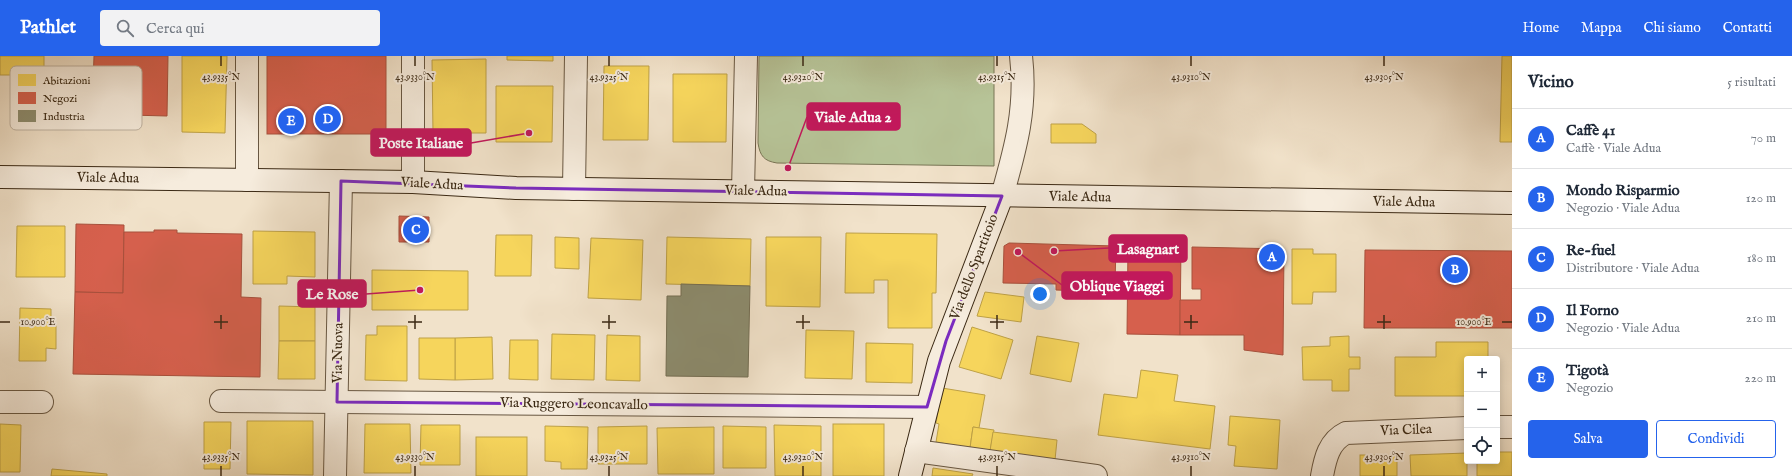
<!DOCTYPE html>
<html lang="it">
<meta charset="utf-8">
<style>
:root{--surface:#fff;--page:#f2f2f3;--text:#1f2937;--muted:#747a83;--line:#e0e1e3;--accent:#2563eb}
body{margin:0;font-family:"IM FELL English",serif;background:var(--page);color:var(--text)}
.controls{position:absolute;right:12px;bottom:12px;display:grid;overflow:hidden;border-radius:4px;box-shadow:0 2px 10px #0003}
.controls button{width:36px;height:36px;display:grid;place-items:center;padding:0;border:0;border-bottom:1px solid var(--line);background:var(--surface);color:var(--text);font:20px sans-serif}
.you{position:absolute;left:1040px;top:238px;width:14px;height:14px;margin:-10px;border:3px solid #fff;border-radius:50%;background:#1a73e8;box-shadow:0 0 0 6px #1a73e833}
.badge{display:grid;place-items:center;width:26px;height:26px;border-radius:50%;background:var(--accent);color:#fff;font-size:13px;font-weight:700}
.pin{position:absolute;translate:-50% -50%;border:2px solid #fff;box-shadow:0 1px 4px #0006}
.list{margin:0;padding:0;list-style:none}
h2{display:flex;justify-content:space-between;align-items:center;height:52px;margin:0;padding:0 16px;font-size:17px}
h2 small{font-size:13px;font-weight:400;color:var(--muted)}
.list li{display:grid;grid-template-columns:26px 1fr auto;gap:12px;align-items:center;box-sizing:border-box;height:60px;padding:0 16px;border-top:1px solid var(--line)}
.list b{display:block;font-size:15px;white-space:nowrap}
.list p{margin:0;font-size:13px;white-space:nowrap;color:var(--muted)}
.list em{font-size:13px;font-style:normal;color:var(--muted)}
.actions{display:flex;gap:8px;padding:12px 16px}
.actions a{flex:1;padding:9px 0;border:1px solid var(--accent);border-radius:4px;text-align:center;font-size:14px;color:var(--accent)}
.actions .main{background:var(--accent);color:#fff}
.icon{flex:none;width:22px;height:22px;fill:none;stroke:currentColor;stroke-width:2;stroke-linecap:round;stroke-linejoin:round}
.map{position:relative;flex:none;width:1512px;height:420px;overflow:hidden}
header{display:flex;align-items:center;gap:24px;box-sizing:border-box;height:56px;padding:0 20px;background:var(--accent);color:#fff}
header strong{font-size:19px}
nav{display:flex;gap:22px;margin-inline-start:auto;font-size:14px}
.search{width:280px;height:36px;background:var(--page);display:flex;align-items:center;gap:10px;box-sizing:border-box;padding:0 14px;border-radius:4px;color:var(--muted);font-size:15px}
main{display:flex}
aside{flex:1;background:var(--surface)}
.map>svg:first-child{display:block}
.green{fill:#b7c498;stroke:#797656}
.homes{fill:#f6d55c;stroke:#bea146}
.shops{fill:#d6604d;stroke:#a8503c}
.industry{fill:#8c8c6e;stroke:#746e53}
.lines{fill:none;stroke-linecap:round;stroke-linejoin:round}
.street-casing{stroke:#685742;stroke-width:24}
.secondary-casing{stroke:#3b2914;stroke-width:24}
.street{stroke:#f6ecdd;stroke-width:22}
.secondary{stroke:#f6ecdd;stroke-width:22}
.marked{fill:none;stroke:#7b2cbf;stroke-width:3;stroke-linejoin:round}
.ticks{fill:none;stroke:#3b2914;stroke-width:1.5}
.labels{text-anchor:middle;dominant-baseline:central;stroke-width:4;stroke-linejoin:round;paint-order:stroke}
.street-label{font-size:14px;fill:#3b2914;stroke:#f6ecdd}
.key{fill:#f6ecdd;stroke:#beb2a1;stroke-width:1}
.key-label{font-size:11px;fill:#3b2914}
.ticks-label{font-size:10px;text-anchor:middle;fill:#3b2914;stroke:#f6ecdd;stroke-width:4;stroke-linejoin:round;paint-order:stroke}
.leader{fill:none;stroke:#c2185b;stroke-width:1.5}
.callout-dot{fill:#c2185b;stroke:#f6ecdd;stroke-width:1.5}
.callout{fill:#c2185b;stroke:#c2185b;stroke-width:1.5}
.callout-label{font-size:15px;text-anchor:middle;font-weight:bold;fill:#fff}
</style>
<header>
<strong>Pathlet</strong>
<div class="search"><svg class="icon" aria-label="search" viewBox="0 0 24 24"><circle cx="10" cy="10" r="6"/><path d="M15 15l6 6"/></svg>Cerca qui</div>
<nav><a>Home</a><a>Mappa</a><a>Chi siamo</a><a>Contatti</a></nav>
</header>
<main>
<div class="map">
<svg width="1512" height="420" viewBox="0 0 1512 420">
<rect width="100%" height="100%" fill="#f1e2ca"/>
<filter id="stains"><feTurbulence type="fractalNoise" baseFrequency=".005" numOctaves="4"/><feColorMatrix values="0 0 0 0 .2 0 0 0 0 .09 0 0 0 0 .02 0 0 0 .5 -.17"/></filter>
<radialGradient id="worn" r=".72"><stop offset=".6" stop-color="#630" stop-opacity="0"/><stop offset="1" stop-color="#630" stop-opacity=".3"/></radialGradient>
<!-- green -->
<path class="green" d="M759,0H994V110L777,107C764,105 760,100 758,87Z"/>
<!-- homes -->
<g class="homes">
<rect x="0" y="0" width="44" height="19"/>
<polygon points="182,0 227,0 225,77 182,76"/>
<polygon points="507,0 553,0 553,5 507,4"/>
<polygon points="1502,0 1512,0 1512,86 1500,86"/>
<polygon points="486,3 486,77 433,77 432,4"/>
<polygon points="604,10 649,10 648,84 603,84"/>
<polygon points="673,18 727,18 726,86 673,86"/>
<polygon points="496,30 553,30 552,86 496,86"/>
<polygon points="1051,68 1082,68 1096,78 1096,87 1051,87"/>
<polygon points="17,170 65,170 65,221 16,221"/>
<polygon points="253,175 315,176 315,221 287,220 287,228 253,228"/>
<polygon points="846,177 937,178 936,237 932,237 932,272 888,272 888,224 874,224 874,237 845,237"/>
<polygon points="496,179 532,179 531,220 495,220"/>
<polygon points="555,181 579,182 579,213 555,212"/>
<polygon points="667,181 751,183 750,230 666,228"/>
<polygon points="766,181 821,181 820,251 766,250"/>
<polygon points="591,182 643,184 641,244 588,242"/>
<polygon points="1292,193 1313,193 1313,198 1336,198 1336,236 1313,236 1312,248 1292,248"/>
<polygon points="372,214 468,215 468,254 372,254"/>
<polygon points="985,236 1024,241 1021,266 977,260"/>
<polygon points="279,250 315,251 315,285 279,285"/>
<polygon points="20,252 51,253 51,266 56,266 56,293 46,292 46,305 19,305"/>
<polygon points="377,270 407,270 407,325 365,324 366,279 377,279"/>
<polygon points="972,271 1013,284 1001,323 959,311"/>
<polygon points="806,274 854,275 852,323 805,322"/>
<polygon points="552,278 595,279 594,324 551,323"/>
<polygon points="607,279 640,280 640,325 606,324"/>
<polygon points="1037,280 1079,287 1071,326 1030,318"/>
<polygon points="1349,280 1349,301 1360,301 1360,313 1349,313 1349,335 1332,335 1332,324 1303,324 1302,291 1330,290 1330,281"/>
<polygon points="492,281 493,323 455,324 455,282"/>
<polygon points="419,282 455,282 455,324 419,323"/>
<polygon points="510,284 538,284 538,324 509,323"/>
<polygon points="279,285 315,285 315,323 278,323"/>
<polygon points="1436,286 1488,286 1488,303 1467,303 1467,340 1395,340 1395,301 1436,301"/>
<polygon points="866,287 913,288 912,327 866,326"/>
<polygon points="1141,314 1178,319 1174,345 1215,350 1210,393 1098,379 1104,338 1137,342"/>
<polygon points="942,332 985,339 979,372 973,371 970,392 936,386 939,368 936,367"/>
<polygon points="1230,360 1280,364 1277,413 1234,410 1236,390 1228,389"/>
<polygon points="247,365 313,365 313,419 247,418"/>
<polygon points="204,366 231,366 230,413 204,413"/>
<polygon points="0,368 21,369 20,416 0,416"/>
<polygon points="365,368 410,368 411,417 364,417"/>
<rect x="833" y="368" width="51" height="52"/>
<polygon points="421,369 460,369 460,409 420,409"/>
<polygon points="774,369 821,370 821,420 775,420"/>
<polygon points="545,370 588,371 587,413 561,413 561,406 545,405"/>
<polygon points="647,370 647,408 598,408 598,371"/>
<polygon points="723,370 766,371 766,412 723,412"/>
<polygon points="714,371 714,418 658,418 657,372"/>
<polygon points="973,371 994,374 990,395 970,392"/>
<polygon points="993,376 1057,384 1055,404 990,395"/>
<rect x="476" y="381" width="51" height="39"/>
<polygon points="1497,396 1512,396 1512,420 1477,420 1477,405 1497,405"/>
<polygon points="1467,397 1467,420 1411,420 1410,399"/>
<rect x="1360" y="399" width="37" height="21"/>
<polygon points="933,412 973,418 972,420 932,420"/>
<polygon points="52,413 107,418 107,420 51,420"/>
</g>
<!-- shops -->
<g class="shops">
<polygon points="94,0 168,0 167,60 92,58"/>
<rect x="267" y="0" width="119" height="78"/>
<polygon points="399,160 429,161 429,186 399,186"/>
<polygon points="76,168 124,169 123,237 75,236"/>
<polygon points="154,174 177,174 177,177 242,178 241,241 261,242 260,321 73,318 75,236 123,237 124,176 154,176"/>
<polygon points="1009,187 1116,190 1115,228 1083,227 1083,235 1056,234 1056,228 1003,227 1004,190"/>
<polygon points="1128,191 1181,191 1180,279 1127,278"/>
<polygon points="1192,191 1284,193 1283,299 1244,294 1244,279 1180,279 1180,244 1201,244 1201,233 1192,233"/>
<polygon points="1365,194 1512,195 1512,272 1364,272"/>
</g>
<!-- industry -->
<polygon class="industry" points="681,228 750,230 748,321 666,320 667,240 681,240"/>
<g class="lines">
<defs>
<g id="street">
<polyline points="247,124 247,0"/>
<polyline points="413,126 413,0"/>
<polyline points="574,133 576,0"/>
<polyline points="743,135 746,0"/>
<path d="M1002,140C1016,91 1027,51 1021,0"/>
<polyline points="221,345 927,351"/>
<polyline points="0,346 42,346"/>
<polyline points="1497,371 1512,371"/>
<polyline points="916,395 1096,420"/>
<polyline points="335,420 341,125"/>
<path d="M1322,420C1325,403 1329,385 1346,377L1467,372"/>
</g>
<g id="secondary">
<polyline points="0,121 413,126 516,132 1512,147"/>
<polyline points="910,420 939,305 1002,140"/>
</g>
</defs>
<!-- street casing -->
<use href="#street" class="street-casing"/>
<!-- secondary casing -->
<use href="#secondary" class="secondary-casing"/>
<!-- street -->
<use href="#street" class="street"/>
<!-- secondary -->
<use href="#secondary" class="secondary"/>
</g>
<!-- marked area -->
<path class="marked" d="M341,125L516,132L1002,140L946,285L927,351L337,346Z"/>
<!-- ticks -->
<path class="ticks" d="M221,0V10M415,0V10M609,0V10M803,0V10M997,0V10M1191,0V10M1384,0V10M221,259V273M415,259V273M609,259V273M803,259V273M997,259V273M1191,259V273M1384,259V273M0,266H10M214,266H228M408,266H422M602,266H616M796,266H810M990,266H1004M1184,266H1198M1377,266H1391M1502,266H1512M221,410V420M415,410V420M609,410V420M803,410V420M997,410V420M1191,410V420M1384,410V420"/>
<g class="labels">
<!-- street labels -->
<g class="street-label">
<text transform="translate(108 122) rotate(1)">Viale Adua</text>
<text transform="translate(432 128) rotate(3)">Viale Adua</text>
<text transform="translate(756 135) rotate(1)">Viale Adua</text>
<text transform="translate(1080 141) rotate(1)">Viale Adua</text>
<text transform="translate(1404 146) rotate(1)">Viale Adua</text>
<text transform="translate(974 211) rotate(-69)">Via dello Spartitoio</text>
<text transform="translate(338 297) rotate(-89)">Via Nuova</text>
<text transform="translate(574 348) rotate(1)">Via Ruggero Leoncavallo</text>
<text transform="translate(1406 374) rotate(-2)">Via Cilea</text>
</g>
</g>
<!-- legend -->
<rect x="10" y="10" width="132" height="64" rx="6" class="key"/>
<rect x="18" y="18" width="18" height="12" fill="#f6d55c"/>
<rect x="18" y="36" width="18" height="12" fill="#d6604d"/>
<rect x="18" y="54" width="18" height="12" fill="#8c8c6e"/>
<g class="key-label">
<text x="43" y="28">Abitazioni</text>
<text x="43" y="46">Negozi</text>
<text x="43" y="64">Industria</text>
</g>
<g class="ticks-label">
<text x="221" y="24">43.9335°N</text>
<text x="415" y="24">43.9330°N</text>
<text x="609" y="24">43.9325°N</text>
<text x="803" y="24">43.9320°N</text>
<text x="997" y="24">43.9315°N</text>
<text x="1191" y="24">43.9310°N</text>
<text x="1384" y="24">43.9305°N</text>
<text x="1474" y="269">10.900°E</text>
<text x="38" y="269">10.900°E</text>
<text x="221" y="404">43.9335°N</text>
<text x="415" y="404">43.9330°N</text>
<text x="609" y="404">43.9325°N</text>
<text x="803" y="404">43.9320°N</text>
<text x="997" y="404">43.9315°N</text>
<text x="1191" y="404">43.9310°N</text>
<text x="1384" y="404">43.9305°N</text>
</g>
<!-- callouts -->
<path class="leader" d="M788 112L807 61M529 77L471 87M1054 195L1109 192M1018 196L1062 229M420 234L366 238"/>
<g class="callout-dot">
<circle cx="788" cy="112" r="4"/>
<circle cx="529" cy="77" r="4"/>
<circle cx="1054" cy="195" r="4"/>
<circle cx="1018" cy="196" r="4"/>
<circle cx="420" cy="234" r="4"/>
</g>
<g class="callout">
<rect x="807" y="47" width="93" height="27" rx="4"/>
<rect x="371" y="73" width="100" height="27" rx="4"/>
<rect x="1109" y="179" width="78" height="27" rx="4"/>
<rect x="1062" y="216" width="110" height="27" rx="4"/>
<rect x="298" y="224" width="68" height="27" rx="4"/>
</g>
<g class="callout-label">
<text x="853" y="66">Viale Adua 2</text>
<text x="421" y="92">Poste Italiane</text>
<text x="1148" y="198">Lasagnart</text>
<text x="1117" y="235">Oblique Viaggi</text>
<text x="332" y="243">Le Rose</text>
</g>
<rect width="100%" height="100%" filter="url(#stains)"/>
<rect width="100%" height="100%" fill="url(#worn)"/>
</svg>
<div class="controls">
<button>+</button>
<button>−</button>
<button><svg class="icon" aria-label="locate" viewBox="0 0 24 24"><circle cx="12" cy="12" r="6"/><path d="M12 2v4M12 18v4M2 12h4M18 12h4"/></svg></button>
</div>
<div class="you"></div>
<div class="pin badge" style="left:1272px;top:201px">A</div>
<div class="pin badge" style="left:1455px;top:214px">B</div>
<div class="pin badge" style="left:416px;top:174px">C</div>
<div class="pin badge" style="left:328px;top:63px">D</div>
<div class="pin badge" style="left:291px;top:65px">E</div>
</div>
<aside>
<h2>Vicino<small>5 risultati</small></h2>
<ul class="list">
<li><span class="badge">A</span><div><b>Caffè 41</b><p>Caffè · Viale Adua</p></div><em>70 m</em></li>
<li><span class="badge">B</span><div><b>Mondo Risparmio</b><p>Negozio · Viale Adua</p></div><em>120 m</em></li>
<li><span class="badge">C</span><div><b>Re-fuel</b><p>Distributore · Viale Adua</p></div><em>180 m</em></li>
<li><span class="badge">D</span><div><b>Il Forno</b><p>Negozio · Viale Adua</p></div><em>210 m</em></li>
<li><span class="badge">E</span><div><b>Tigotà</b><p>Negozio</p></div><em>220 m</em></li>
</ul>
<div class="actions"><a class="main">Salva</a><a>Condividi</a></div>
</aside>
</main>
